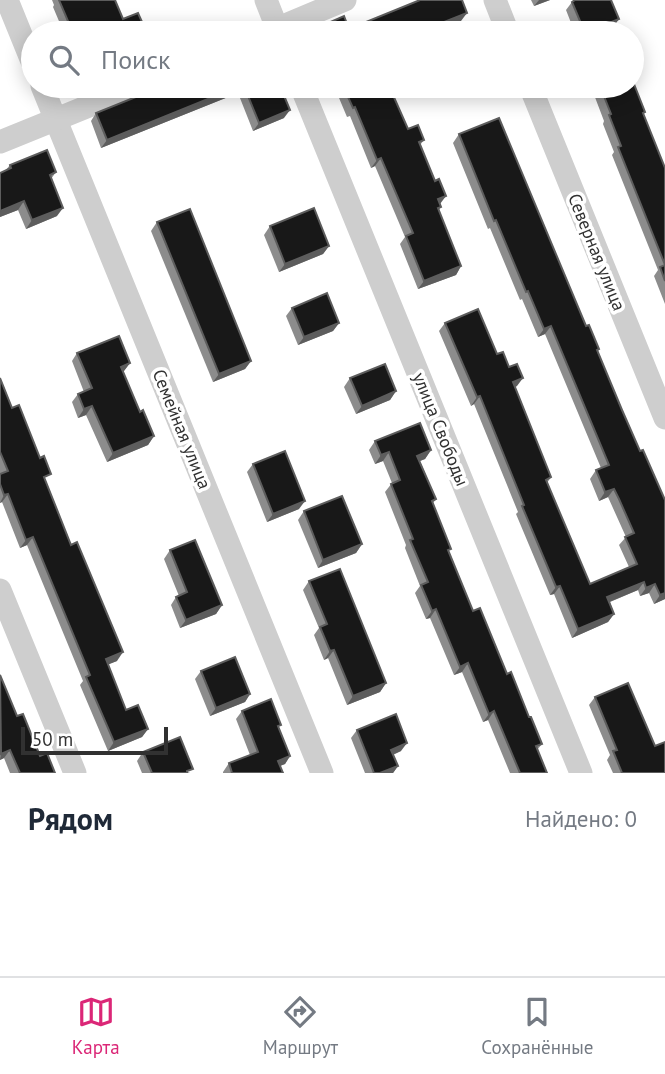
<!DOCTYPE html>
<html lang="ru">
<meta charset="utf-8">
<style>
:root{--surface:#fff;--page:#f6f6f7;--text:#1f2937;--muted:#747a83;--line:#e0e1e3;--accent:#db2777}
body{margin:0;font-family:"PT Sans",sans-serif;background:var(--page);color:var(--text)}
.scale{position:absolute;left:21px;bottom:18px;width:147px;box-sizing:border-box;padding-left:7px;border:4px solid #313131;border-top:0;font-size:19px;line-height:24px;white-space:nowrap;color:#313131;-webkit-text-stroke:5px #fff;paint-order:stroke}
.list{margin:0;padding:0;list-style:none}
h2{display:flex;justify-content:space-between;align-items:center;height:91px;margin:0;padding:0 28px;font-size:30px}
h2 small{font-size:23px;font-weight:400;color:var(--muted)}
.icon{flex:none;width:38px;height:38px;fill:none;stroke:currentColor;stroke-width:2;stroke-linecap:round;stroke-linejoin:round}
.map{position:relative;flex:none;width:665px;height:773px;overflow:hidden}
.search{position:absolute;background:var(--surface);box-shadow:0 4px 18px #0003;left:21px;right:21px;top:21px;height:77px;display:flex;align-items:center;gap:18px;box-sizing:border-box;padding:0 24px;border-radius:38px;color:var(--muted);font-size:26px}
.sheet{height:203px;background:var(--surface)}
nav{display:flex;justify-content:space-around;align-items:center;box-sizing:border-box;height:98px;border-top:2px solid var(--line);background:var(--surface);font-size:19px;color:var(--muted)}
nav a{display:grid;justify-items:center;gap:4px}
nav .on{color:var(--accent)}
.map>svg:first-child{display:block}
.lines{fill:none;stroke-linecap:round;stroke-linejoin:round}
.minor{stroke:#cecece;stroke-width:23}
.wall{fill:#8c8c8c}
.shaded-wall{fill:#5d5d5d}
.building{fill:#181818;stroke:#5d5d5d;stroke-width:2}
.labels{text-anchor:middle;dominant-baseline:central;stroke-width:7;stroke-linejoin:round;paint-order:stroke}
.street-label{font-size:18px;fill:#313131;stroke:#fff}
</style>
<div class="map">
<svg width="665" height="773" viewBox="0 0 665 773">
<rect width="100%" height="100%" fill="#fff"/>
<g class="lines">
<!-- minor -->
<g class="minor">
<polyline points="7,0 33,64"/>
<polyline points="266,0 279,33"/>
<polyline points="495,0 508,33"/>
<polyline points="266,33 345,0"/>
<polyline points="42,86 322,773"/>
<polyline points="301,86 581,773"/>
<polyline points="530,86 665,418"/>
<polyline points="0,142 138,86"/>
<polyline points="0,590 75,773"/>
</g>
</g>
<!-- wall -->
<g class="wall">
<polygon points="52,0 115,0 123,19 147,33 64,33 53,7 54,5"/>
<polygon points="531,0 550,0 534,6"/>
<polygon points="572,2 619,19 612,28 614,33 575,33 566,10"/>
<polygon points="461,21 446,27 449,33 315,33 319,27 349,29"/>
<polygon points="163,86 280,86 284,118 253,131 238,93 101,148 91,121 96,113"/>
<polygon points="334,86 389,86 408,129 424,140 420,145 441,207 439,210 461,266 456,275 418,289 400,244 405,237 375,166 371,168 350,116 347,117"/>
<polygon points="414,86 431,86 416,92"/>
<polygon points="588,86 632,86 665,168 665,304 654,276 658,270 612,155 614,152 603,124 604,121 593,92 591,93"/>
<polygon points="459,134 586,326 599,349 598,351 665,599 654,604 649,593 640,596 638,590 610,602 614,614 608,622 572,638 554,594 550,595 516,514 518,512 474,404 471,406 439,331 445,323 497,354 517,386 515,387 551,477 547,483 590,584 629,567 619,545 626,537 608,497 599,501 590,479 596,470 601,468 545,334 538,337 522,299 520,300 490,228 488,229 453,143"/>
<polygon points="10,165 56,172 51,179 57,216 26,229 18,210 0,217 0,173 5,171"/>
<polygon points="157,222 251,361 245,369 213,382 151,231"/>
<polygon points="270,226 329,246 323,254 279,272 264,235"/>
<polygon points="292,308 339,323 333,331 298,345 286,316"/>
<polygon points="77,353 130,363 123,372 140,412 154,436 148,445 107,462 86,415 78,418 72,402 78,394 84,392 72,361"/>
<polygon points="0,378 12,408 46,481 117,661 108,664 126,710 148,729 142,737 108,751 80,685 83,681 27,545 20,548 2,502 0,503"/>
<polygon points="350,378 396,391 390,400 356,414 344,387"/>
<polygon points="375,441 431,450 425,459 420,461 436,499 433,503 449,552 473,611 542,744 537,750 547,773 510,773 488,720 483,722 462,672 454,675 430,618 426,619 415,593 420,586 405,548 406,545 385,492 392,483 383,461 375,464 369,450"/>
<polygon points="253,464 299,509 267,522 247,472"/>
<polygon points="304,511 362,544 356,553 318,568 298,520"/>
<polygon points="170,550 222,605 216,614 180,628 171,605 176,597 179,596 164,559"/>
<polygon points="309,581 386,683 380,692 347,705 328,658 324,660 314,635 319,628 303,590"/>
<polygon points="201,671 250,694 245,702 210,716 195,679"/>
<polygon points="0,675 17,716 40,756 55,773 10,773 4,758 0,760"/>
<polygon points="595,697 665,773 613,773 607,760 610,755 589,705"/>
<polygon points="242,711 279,728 290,756 285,764 280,766 283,773 223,773 223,772 229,763 250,755 236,719"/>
<polygon points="357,730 401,751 393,755 398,766 393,773 365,773 351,738"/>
<polygon points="143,752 190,773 142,773 137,761"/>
</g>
<!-- shaded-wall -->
<g class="shaded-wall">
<polygon points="539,0 550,0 534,6"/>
<polygon points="467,13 461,21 438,31 444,22"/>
<polygon points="619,19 613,27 604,31 609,23"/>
<polygon points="240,86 242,86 238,93 101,148 107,140"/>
<polygon points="421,86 431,86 416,92"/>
<polygon points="290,110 284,118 253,131 259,123"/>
<polygon points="381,158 375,166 371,168 377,160"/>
<polygon points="446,196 440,204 438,199"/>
<polygon points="24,201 18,210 0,217 0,211"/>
<polygon points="63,208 57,216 26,229 32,220"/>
<polygon points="329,246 323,254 279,272 285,264"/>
<polygon points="461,266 456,275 418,289 424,281"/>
<polygon points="339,323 333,331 298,345 304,337"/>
<polygon points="551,326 545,334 538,337 544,329"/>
<polygon points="251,361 245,369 213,382 219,374"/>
<polygon points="130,363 124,371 116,375 121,367"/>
<polygon points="523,378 517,386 507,390 513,382"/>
<polygon points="396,391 390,400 356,414 362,406"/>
<polygon points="480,396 474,404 471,406 477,397"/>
<polygon points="92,406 86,415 78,418 84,409"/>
<polygon points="154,436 148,445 107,462 113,453"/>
<polygon points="431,450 425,459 412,464 417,456"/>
<polygon points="389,452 383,461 375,464 381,455"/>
<polygon points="614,489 608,497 599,501 605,492"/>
<polygon points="8,494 2,502 0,503 4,495"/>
<polygon points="305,501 299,509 267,522 273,514"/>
<polygon points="33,537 27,545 20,548 26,540"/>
<polygon points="362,544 356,553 318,568 323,560"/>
<polygon points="644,582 638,590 602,605 607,597"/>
<polygon points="655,584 649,593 640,596 646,588"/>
<polygon points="560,586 554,594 550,595 556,587"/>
<polygon points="665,593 665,599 654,604 660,595"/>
<polygon points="222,605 216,614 180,628 186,620"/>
<polygon points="436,609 430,618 426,619 432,611"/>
<polygon points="614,614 608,622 572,638 578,629"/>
<polygon points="334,650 328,658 324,660 330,651"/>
<polygon points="123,652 117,661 100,668 106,659"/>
<polygon points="468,663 462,672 454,675 460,667"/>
<polygon points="386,683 380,692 347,705 353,696"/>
<polygon points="250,694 245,702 210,716 216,708"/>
<polygon points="494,711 488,720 483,722 489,714"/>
<polygon points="148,729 142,737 108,751 114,742"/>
<polygon points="407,743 401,751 385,758 391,750"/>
<polygon points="10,750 4,758 0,760 1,754"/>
<polygon points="290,756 285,764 272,769 278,761"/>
<polygon points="398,766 393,773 380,773"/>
</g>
<!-- building -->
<g class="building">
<polygon points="59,0 115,0 123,19 138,13 147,33 73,33"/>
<polygon points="420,0 462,0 467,13 444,22 449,33 322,33 319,27 344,16 349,29"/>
<polygon points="575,0 611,0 619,19 609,23 614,33 585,33 572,2"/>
<polygon points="632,79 645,112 643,113 665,168 665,265 618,147 621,146 609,115 611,114 600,86 632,86"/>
<polygon points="163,86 240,86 107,140 96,113"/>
<polygon points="244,86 280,86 290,110 259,123"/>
<polygon points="343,86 389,86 408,129 418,125 424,140 419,142 435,181 439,179 446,196 438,199 441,207 438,208 461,266 424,281 406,236 413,233 381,158 377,160 355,107 353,108"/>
<polygon points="499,118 586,326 589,325 599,349 597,350 622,410 640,451 643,450 665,500 665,593 660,595 655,584 646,588 644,582 607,597 614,614 578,629 560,586 556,587 522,506 524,505 480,396 477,397 445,323 478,309 497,354 503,352 509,367 517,364 523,378 513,382 551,477 546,480 590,584 637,564 625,537 634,533 619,499 614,489 605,492 596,470 609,465 551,326 544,329 528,291 526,292 496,220 494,221 459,134"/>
<polygon points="47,150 56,172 50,175 63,208 32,220 24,201 0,211 0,173 11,168 10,165"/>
<polygon points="314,208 329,246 285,264 270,226"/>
<polygon points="190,209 251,361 219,374 157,222"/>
<polygon points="665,265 665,281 660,267"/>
<polygon points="327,293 339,323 304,337 292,308"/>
<polygon points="119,336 130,363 121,367 140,412 143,410 154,436 113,453 92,406 84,409 78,394 92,388 77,353"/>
<polygon points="385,364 396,391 362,406 350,378"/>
<polygon points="0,378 12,408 19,405 40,458 44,456 51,474 44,477 71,545 77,542 123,652 106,659 126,710 138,705 148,729 114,742 86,677 90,675 33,537 26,540 8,494 4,495 0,484 0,474 8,471 0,452"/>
<polygon points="420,423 431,450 417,456 436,499 432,501 451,549 448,550 473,611 480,608 507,674 511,672 529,717 531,717 542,744 536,746 547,773 520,773 494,711 489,714 468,663 460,667 436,609 432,611 421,585 428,582 410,540 413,539 391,484 400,480 389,452 381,455 375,441"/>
<polygon points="285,451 305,501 273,514 253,464"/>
<polygon points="342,496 362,544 323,560 304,511"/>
<polygon points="195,540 222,605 186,620 176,597 187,592 170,550"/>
<polygon points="340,569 386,683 353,696 334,650 330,651 320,627 327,624 309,581"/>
<polygon points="235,657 250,694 216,708 201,671"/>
<polygon points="0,675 17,716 23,714 40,756 47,753 55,773 20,773 10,750 1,754"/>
<polygon points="628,683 655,746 665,742 665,773 622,773 613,751 617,750 595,697"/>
<polygon points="271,699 281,725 278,726 290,756 278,761 283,773 232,773 229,763 258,752 242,711"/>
<polygon points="396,714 407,743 391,750 398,766 380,773 374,773 357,730"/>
<polygon points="180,737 193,769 187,771 187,773 152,773 143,752"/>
</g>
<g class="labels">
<!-- street labels -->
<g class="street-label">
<text transform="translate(597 252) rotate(68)">Северная улица</text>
<text transform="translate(182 429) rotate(68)">Семейная улица</text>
<text transform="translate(441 429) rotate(68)">улица Свободы</text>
</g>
</g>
</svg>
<div class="scale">50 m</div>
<div class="search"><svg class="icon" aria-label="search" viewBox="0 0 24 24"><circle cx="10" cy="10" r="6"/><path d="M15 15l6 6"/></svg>Поиск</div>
</div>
<section class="sheet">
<h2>Рядом<small>Найдено: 0</small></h2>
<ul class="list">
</ul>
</section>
<nav>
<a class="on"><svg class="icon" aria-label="map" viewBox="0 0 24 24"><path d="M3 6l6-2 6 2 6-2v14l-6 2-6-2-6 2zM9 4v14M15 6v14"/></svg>Карта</a>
<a><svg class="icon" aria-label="directions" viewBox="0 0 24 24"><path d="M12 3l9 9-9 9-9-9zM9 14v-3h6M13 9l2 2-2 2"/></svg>Маршрут</a>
<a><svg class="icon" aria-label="saved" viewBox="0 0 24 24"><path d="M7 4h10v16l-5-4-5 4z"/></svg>Сохранённые</a>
</nav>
